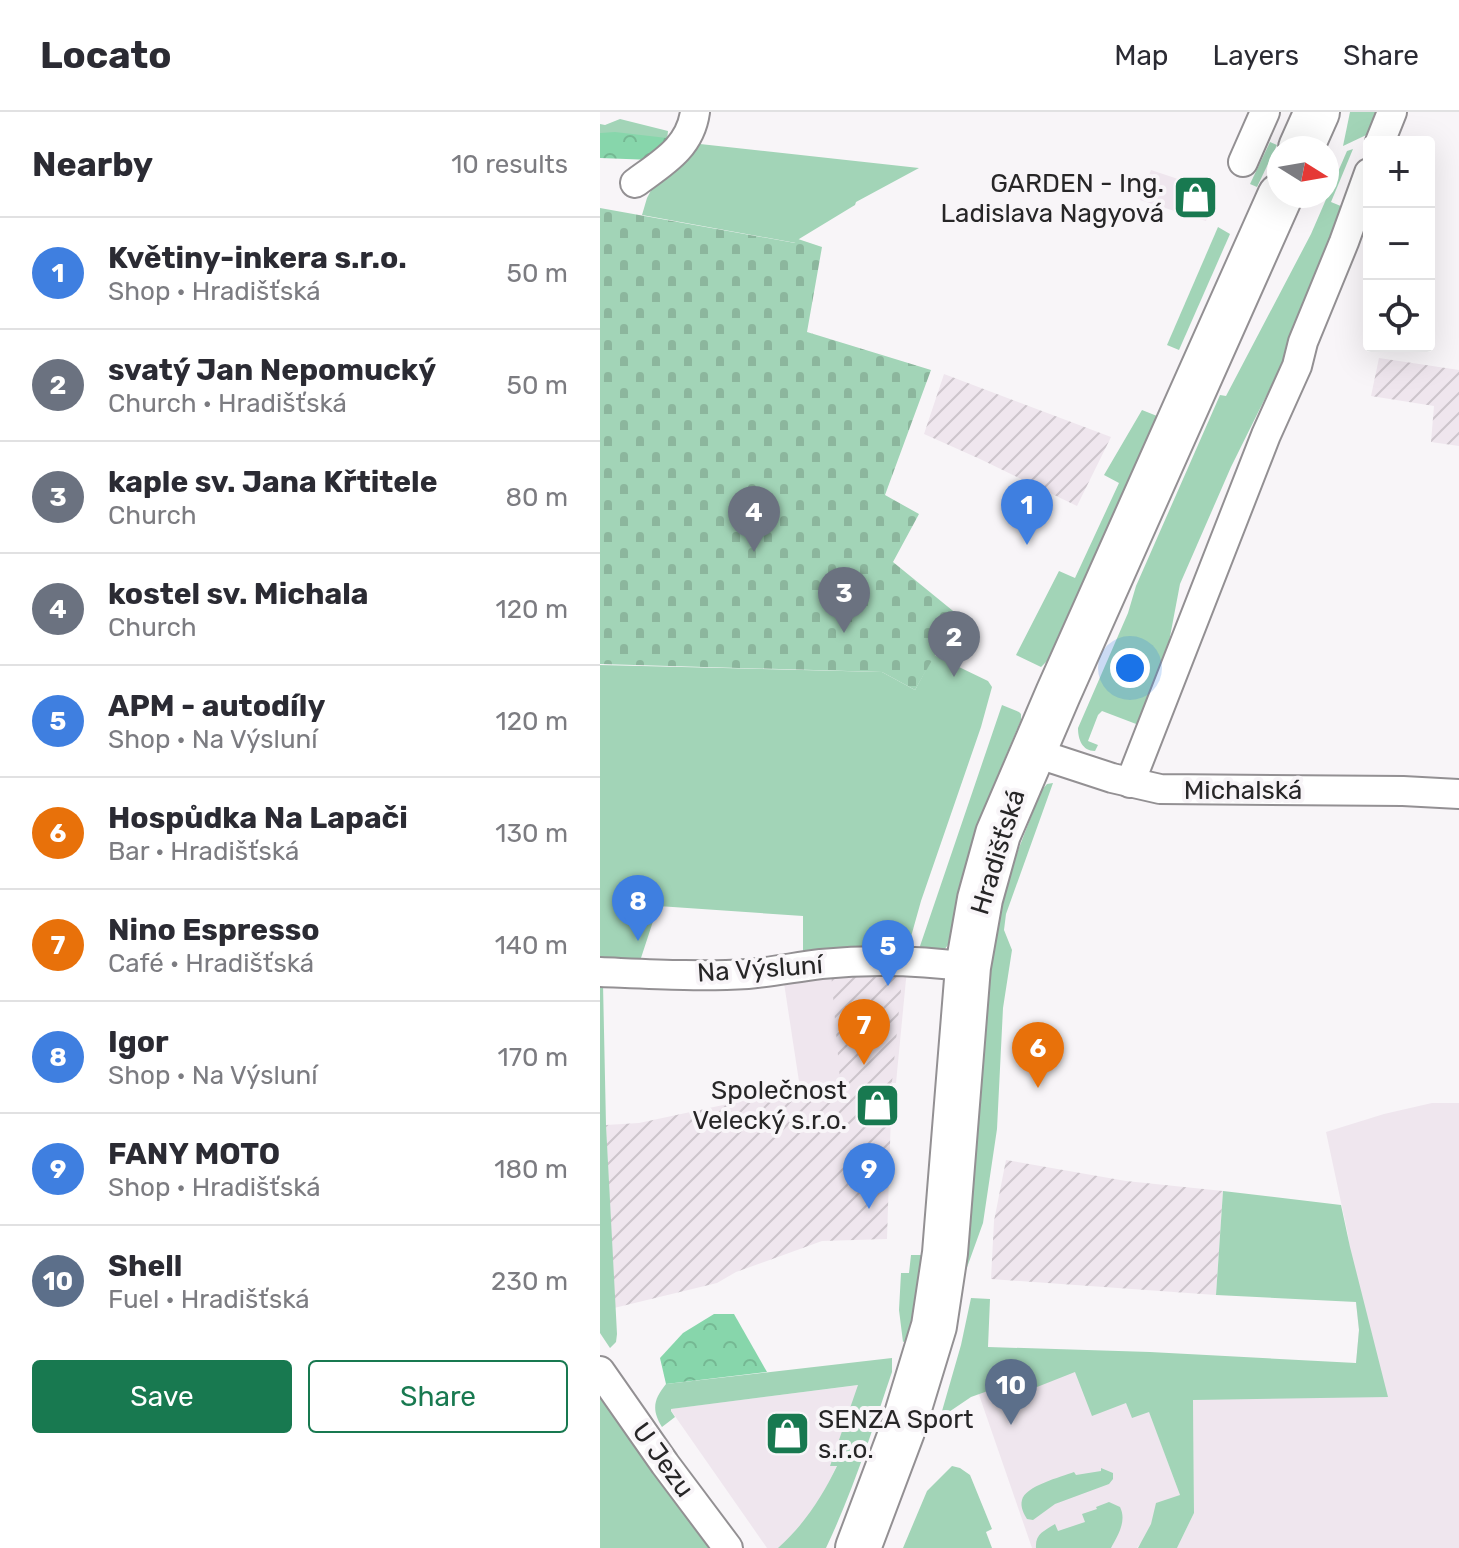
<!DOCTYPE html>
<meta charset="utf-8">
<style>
:root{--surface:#fff;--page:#f2f2f3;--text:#2b2b33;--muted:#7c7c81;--line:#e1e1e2;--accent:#187950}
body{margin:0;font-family:Rubik,sans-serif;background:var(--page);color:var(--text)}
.controls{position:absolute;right:24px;top:24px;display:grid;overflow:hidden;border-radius:8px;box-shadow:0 8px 32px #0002}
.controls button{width:72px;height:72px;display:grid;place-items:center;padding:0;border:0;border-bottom:2px solid var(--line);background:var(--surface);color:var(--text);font:40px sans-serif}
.compass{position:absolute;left:667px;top:24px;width:72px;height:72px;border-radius:50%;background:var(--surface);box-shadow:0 8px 32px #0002;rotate:101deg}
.you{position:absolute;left:530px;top:556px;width:28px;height:28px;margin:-20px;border:6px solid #fff;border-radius:50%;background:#1a73e8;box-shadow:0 0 0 12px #1a73e833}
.badge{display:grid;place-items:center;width:52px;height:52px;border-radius:50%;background:var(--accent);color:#fff;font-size:26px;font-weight:700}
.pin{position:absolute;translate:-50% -66px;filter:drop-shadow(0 2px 4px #0008)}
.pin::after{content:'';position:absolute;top:42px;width:28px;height:24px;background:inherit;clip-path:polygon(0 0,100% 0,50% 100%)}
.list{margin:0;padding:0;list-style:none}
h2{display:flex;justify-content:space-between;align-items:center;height:104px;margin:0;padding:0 32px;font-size:34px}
h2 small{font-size:26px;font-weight:400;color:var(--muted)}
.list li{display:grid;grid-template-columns:52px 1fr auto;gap:24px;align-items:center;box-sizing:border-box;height:112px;padding:0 32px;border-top:2px solid var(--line)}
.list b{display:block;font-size:30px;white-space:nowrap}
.list p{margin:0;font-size:26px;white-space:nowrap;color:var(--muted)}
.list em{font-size:26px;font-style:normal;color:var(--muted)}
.actions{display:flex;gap:16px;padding:24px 32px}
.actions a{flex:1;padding:18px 0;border:2px solid var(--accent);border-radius:8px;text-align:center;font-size:28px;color:var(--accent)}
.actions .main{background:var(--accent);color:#fff}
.icon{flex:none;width:44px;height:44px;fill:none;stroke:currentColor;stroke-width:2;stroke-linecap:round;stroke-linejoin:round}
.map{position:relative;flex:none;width:859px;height:1436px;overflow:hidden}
header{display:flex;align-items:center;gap:48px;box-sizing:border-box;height:112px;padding:0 40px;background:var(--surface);border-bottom:2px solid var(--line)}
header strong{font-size:38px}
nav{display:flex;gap:44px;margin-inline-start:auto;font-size:28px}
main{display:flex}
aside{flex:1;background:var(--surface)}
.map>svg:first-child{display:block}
.built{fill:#efe6ee}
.industrial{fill:url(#industrial-furrows)}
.grass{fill:#a2d4b7}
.forest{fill:url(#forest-crowns)}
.cemetery{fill:url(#cemetery-stones)}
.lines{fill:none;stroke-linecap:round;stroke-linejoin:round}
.street-casing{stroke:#939093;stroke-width:32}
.primary-casing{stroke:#939093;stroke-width:48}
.street{stroke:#fff;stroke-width:28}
.primary{stroke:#fff;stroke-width:44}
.labels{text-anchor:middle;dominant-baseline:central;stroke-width:8;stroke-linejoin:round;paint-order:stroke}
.poi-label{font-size:26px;fill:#272627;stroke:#f8f5f8;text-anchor:end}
.street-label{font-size:26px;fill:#272627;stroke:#f8f5f8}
</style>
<header>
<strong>Locato</strong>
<nav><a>Map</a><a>Layers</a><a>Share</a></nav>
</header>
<main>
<aside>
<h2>Nearby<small>10 results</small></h2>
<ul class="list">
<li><span class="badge" style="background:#3f7fe0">1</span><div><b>Květiny-inkera s.r.o.</b><p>Shop · Hradišťská</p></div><em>50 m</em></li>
<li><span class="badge" style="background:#6b7280">2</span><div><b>svatý Jan Nepomucký</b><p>Church · Hradišťská</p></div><em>50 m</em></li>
<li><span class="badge" style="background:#6b7280">3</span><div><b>kaple sv. Jana Křtitele</b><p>Church</p></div><em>80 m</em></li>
<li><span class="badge" style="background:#6b7280">4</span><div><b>kostel sv. Michala</b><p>Church</p></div><em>120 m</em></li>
<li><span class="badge" style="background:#3f7fe0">5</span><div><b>APM - autodíly</b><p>Shop · Na Výsluní</p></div><em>120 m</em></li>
<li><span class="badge" style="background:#e8710a">6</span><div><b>Hospůdka Na Lapači</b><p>Bar · Hradišťská</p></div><em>130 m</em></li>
<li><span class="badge" style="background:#e8710a">7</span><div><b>Nino Espresso</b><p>Café · Hradišťská</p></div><em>140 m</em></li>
<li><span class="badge" style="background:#3f7fe0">8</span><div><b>Igor</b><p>Shop · Na Výsluní</p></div><em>170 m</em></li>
<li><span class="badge" style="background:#3f7fe0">9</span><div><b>FANY MOTO</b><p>Shop · Hradišťská</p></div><em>180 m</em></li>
<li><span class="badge" style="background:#5c6f8a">10</span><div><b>Shell</b><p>Fuel · Hradišťská</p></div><em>230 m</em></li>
</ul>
<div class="actions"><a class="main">Save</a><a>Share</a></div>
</aside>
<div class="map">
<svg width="859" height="1436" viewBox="0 0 859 1436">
<defs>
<pattern id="industrial-furrows" width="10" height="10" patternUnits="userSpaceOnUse" patternTransform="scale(2)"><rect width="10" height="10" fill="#efe6ee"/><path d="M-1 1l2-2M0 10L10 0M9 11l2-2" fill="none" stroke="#cdc5cc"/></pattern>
<pattern id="forest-crowns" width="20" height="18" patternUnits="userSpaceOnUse" patternTransform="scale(2)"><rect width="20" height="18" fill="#87d6ab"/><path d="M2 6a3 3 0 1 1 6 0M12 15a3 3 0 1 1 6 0" fill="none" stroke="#75b893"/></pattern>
<pattern id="cemetery-stones" width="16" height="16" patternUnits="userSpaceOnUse" patternTransform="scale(2)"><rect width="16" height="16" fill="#a2d4b7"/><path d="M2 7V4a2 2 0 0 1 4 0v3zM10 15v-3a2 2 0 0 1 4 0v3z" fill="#8cb69d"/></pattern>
</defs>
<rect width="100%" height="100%" fill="#f8f5f8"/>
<!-- built -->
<g class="built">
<polygon points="551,58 617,80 606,109 540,88"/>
<polygon points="307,857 296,971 234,969 200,976 184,871 231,860"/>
<polygon points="832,991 859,991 859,1436 577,1436 594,1401 593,1288 756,1251 759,1218 748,1123 726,1020 784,1002"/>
<polygon points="480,1247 536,1263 580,1383 537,1436 432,1436 376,1274"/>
<polygon points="259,1273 237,1353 223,1383 202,1413 180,1436 167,1436 70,1297"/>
</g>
<!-- industrial -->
<g class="industrial">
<polygon points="779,246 859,258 859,334 831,330 834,294 771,284"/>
<polygon points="344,262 511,325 477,394 380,347 324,322"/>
<polygon points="303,857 292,970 287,1127 222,1129 136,1160 117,1171 14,1196 6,1013 39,1011 240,968 231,860"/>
<polygon points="406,1048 526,1069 623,1079 616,1183 391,1167 394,1109"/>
</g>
<!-- grass -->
<g class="grass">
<polygon points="750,0 786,0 779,17 743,34"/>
<polygon points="20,7 68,19 66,37 0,46 0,12 5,13"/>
<polygon points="670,30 677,33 657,75 650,72"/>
<polygon points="100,32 319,56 256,90 255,93 199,127 196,131 42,103 47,86 56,69 84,51"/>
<path d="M753,37L731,90L748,97L684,248L631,355L580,472L561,572L544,615L502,599L498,603L488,629L498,633L495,639C482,639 478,627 478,616L528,501L536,474L620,283L626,284L711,122L747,39Z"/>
<polygon points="618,115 630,122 579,238 567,233"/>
<polygon points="542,298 557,304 447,549 441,555 416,543 459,459 475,466 519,371 504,363"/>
<polygon points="334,543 388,569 392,575 381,615 321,789 307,839 203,841 203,804 58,794 40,849 0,848 0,553 282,560 315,578"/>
<polygon points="402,593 419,600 421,602 421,608 386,691 364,762 348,833 344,838 318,840"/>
<polygon points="453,671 406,802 404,818 412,838 403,896 397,1017 383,1111 365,1161 390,851 400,795 410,759 441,679 447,672"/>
<polygon points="0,872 3,872 6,1013 17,1222 16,1230 10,1236 0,1221"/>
<polygon points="623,1079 741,1093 750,1135 788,1285 593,1288 594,1401 577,1436 538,1436 551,1412 556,1391 580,1383 549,1300 532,1306 526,1291 492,1304 475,1260 437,1275 413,1270 371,1285 340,1306 361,1233 371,1186 390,1187 388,1235 550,1240 756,1251 759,1218 756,1190 616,1183"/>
<polygon points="311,1143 323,1143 320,1175 308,1228 303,1230 299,1198 301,1161 309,1161"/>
<path d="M292,1246V1260C272,1319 253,1379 226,1436H178C204,1413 222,1385 237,1354H230L258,1273L71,1297V1299L75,1305L62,1315C51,1297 54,1287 66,1272Z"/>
<polygon points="0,1280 115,1436 0,1436"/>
<polygon points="352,1354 360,1356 370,1363 392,1417 386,1420 392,1436 303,1436 327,1379"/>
<path d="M501,1356L513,1361V1367L509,1372L455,1392L433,1408L427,1407C424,1402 420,1395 422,1388C425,1374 461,1365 474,1360L476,1363L501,1359Z"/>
<path d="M509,1390L520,1395C527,1409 518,1423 511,1436H436C435,1422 444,1419 455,1412L458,1419L485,1410L482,1402L497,1397L496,1395Z"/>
</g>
<!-- forest -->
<g class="forest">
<polygon points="15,20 67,26 66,37 52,48 0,46 0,21"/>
<polygon points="114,1202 134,1202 167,1260 66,1272 60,1246 83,1221"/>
</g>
<!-- cemetery -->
<polygon class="cemetery" points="0,96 195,131 198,127 222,135 207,220 331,258 285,383 319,402 293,450 358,503 315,578 282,560 0,552"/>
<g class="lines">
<defs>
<g id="street">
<polyline points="780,30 792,0"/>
<polyline points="643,50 665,0"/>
<path d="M35,71C62,51 90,36 95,0"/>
<polyline points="434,638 454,647 512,666 560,677 803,679 859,682"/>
<polyline points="530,671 666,323 697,254 703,230 744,130 769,61"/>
<path d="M0,860C49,862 99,865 148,862C172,860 196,855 221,852C273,847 317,848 368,855"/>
<polyline points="0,1259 65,1352 128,1436"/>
</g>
<g id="primary">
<polyline points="701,36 717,0"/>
<polyline points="258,1436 302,1319 334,1214 345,1141 368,855 380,787 398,722 458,582 680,84"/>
</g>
</defs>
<!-- street casing -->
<use href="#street" class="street-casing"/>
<!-- primary casing -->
<use href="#primary" class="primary-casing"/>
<!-- street -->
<use href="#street" class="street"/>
<!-- primary -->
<use href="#primary" class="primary"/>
</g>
<!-- icons -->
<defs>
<symbol id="shop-square" viewBox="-11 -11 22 22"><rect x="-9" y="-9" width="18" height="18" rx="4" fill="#187950" stroke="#f8f5f8"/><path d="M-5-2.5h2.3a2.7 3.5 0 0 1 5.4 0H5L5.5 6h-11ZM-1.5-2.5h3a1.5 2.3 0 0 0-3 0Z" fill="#fff"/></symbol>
</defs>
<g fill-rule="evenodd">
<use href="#shop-square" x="570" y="60" width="51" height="51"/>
<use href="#shop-square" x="252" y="968" width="51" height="51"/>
<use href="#shop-square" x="162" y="1296" width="51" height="51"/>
</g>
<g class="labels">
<!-- poi labels -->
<g class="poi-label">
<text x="564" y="71">GARDEN - Ing.<tspan x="564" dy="30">Ladislava Nagyová</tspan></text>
<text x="247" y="978">Společnost<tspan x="247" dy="30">Velecký s.r.o.</tspan></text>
<text x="218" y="1307" text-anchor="start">SENZA Sport<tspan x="218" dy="30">s.r.o.</tspan></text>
</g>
<!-- street labels -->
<g class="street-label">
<text x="643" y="678">Michalská</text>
<text transform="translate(398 740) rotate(-73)">Hradišťská</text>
<text transform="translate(160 857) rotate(-4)">Na Výsluní</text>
<text transform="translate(63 1348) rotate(54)">U Jezu</text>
</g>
</g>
</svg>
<div class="controls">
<button>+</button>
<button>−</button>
<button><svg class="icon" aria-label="locate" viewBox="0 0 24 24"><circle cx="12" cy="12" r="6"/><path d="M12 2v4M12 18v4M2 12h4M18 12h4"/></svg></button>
</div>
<svg class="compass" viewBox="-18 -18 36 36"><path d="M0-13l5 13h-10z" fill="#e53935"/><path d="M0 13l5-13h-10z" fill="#7c7c81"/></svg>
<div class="you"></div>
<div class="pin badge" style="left:427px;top:433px;background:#3f7fe0">1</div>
<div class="pin badge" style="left:354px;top:565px;background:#6b7280">2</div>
<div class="pin badge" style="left:244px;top:521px;background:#6b7280">3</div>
<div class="pin badge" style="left:154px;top:440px;background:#6b7280">4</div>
<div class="pin badge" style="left:288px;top:874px;background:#3f7fe0">5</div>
<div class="pin badge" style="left:438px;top:976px;background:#e8710a">6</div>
<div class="pin badge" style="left:264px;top:953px;background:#e8710a">7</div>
<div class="pin badge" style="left:38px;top:829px;background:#3f7fe0">8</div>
<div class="pin badge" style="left:269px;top:1097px;background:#3f7fe0">9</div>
<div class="pin badge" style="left:411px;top:1313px;background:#5c6f8a">10</div>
</div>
</main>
